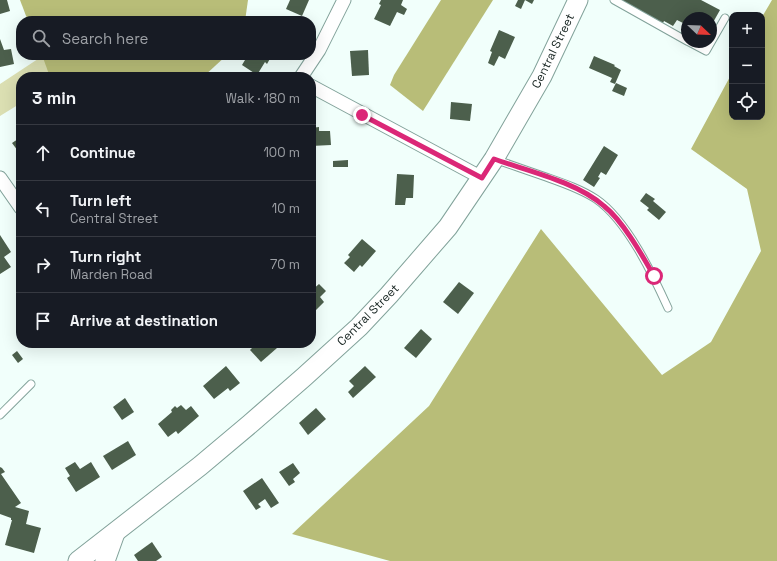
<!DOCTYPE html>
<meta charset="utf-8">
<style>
:root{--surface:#171b24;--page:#242831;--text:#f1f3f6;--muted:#9ea1a6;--line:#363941}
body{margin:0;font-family:"Space Grotesk",sans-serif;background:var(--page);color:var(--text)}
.controls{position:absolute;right:12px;top:12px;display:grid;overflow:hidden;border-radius:8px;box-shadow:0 4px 16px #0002}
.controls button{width:36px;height:36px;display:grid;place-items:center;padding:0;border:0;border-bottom:1px solid var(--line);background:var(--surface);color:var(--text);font:20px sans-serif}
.compass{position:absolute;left:681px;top:12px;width:36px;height:36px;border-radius:50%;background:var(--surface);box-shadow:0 4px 16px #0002;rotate:113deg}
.stop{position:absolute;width:12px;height:12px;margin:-9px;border:3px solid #db2777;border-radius:50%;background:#fff}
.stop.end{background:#db2777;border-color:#fff;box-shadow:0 1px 4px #0008}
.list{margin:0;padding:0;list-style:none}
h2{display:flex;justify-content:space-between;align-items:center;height:52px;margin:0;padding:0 16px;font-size:17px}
h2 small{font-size:13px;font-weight:400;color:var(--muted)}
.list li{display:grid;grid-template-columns:26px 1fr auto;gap:12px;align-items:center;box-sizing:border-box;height:56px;padding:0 16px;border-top:1px solid var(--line)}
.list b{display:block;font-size:15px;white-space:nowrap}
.list p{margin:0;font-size:13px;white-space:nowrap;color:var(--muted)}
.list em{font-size:13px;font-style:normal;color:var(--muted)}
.icon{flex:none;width:22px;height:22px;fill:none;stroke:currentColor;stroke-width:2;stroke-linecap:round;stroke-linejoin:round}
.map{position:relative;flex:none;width:777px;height:561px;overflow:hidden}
.search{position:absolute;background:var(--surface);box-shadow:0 4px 16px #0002;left:16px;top:16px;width:300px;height:44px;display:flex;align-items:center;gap:10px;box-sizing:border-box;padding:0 14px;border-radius:16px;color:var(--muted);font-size:15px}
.panel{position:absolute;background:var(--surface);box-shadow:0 4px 16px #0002;left:16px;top:72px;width:300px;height:276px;border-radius:16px}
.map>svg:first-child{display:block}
.green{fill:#dbdfb2}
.forest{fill:#b8bd78}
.building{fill:#4c5f4c}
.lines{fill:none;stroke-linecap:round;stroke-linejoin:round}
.lane-casing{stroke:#82a29a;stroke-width:9}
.street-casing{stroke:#82a29a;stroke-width:15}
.secondary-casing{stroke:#82a29a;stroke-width:21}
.lane{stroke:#fff;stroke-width:7}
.street{stroke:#fff;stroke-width:13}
.secondary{stroke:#fff;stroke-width:19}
.route{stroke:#db2777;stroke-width:5}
.labels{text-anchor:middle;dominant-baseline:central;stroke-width:4;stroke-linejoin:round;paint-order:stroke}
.street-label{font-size:12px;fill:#14211e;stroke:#fff}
</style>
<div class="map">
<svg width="777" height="561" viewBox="0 0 777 561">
<rect width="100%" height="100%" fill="#f1fffb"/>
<!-- green -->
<polygon class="green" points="44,55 153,77 21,77 21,103 0,116 0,84"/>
<!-- forest -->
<g class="forest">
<polygon points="20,0 248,0 245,21 28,21"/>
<polygon points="441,0 493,0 423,111 390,85 394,75"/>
<polygon points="772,0 777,0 777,561 390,561 292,534 429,406 541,229 662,375 711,342 761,251 747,189 691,149 732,73 732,117 762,117 762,17"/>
<polygon points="42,55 227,55 203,77 50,77"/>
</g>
<!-- building -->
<g class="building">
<polygon points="0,0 7,0 10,11 0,14"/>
<polygon points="290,0 309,0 302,16 286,9"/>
<polygon points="381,0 403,0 401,5 407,9 404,15 397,12 390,26 374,19 381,5 379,4"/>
<polygon points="518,0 534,0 532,4 525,0 521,9 515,6"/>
<polygon points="620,0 701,0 720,10 711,26 711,18 687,18 687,25 677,20 673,26 664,21 663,23"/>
<polygon points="499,30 515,37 505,59 499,56 494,66 488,63 492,52 490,51"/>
<polygon points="0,39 4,50 11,49 14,64 0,67"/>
<polygon points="368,50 369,75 352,76 350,51"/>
<polygon points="248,55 272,55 267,64 265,62 257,75 242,65"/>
<polygon points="594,56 615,65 614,66 621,70 615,84 610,82 612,78 589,68"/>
<polygon points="616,83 627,88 624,96 612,91"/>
<polygon points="451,102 472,104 470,121 450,119"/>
<polygon points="319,127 319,131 330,131 331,145 311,146 311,128"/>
<polygon points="21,137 21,157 19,158 16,152 18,151 12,143"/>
<polygon points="604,146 618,155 606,175 601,172 598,177 600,178 594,187 583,180"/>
<polygon points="348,160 348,167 333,167 333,161"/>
<polygon points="397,174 414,175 413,198 406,198 405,205 395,205"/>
<polygon points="646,193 655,199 653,201 666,212 659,220 647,210 649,208 640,201"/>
<polygon points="0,235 11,252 4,257 11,267 0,274"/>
<polygon points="362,239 376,251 362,267 360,265 354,272 344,263 350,257 348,255"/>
<polygon points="459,282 474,293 458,314 443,302"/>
<polygon points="319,284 326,291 320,297 324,302 311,315 311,291"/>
<polygon points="421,329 432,339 416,358 404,348"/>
<polygon points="257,343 272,343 277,348 261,362 250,350"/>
<polygon points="17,351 23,359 18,363 12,355"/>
<polygon points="226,366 240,383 230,391 228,388 214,399 203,386"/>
<polygon points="365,366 376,377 353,398 348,392 354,386 349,381"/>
<polygon points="125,398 134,412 122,420 113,407"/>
<polygon points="181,405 186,410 191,406 199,416 178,434 176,431 168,437 158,424 172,412 171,410 175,406 177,408"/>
<polygon points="316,408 326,419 308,435 299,423"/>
<polygon points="128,441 136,455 112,470 103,456"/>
<polygon points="75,462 80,469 91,462 100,477 76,492 67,478 70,476 65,468"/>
<polygon points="293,463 300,473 293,479 295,482 289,486 279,472"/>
<polygon points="0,467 2,468 5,472 1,474 21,503 15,507 29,511 26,524 41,528 34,553 5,545 12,520 11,520 11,518 0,514"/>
<polygon points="262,478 279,503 271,508 265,499 258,504 261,507 256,510 243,491"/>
<polygon points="152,542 162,557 156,561 138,561 134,555"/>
</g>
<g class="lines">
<defs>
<g id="lane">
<polyline points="614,0 687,41"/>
<polyline points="689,42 706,51 725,18"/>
<path d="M494,159C511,165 529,171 546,177C563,183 581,189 596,199C627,220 653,275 668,308"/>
<polyline points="0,415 31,384"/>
</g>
<g id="street">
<polyline points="301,77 319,50 344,0"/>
<polyline points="311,86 482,178"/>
<polyline points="0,178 21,208"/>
</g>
<g id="secondary">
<polyline points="78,561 200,466 250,424 304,377 359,327 389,295 448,227 494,159 542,76 578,0"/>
<polyline points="105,561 115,533"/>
</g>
</defs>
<!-- lane casing -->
<use href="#lane" class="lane-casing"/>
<!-- street casing -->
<use href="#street" class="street-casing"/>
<!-- secondary casing -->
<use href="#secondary" class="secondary-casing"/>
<!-- lane -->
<use href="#lane" class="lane"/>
<!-- street -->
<use href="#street" class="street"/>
<!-- secondary -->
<use href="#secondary" class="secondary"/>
</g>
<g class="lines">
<!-- route -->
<path class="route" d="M362,115L482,178L494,159C528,171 577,182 604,206C623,221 642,255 654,276"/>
</g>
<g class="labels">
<!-- street labels -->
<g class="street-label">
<text transform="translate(553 51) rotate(-64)">Central Street</text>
<text transform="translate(368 315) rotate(-45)">Central Street</text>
</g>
</g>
</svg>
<div class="controls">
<button>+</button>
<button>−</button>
<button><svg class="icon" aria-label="locate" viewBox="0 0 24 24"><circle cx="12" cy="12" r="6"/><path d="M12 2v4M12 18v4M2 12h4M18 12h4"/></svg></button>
</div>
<svg class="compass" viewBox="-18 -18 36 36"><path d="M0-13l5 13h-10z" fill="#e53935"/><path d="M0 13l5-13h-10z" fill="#9ea1a6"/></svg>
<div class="stop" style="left:654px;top:276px"></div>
<div class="stop end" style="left:362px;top:115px"></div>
<div class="search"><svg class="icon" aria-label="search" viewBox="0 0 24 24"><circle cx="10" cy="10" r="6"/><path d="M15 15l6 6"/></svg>Search here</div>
<section class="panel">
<h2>3 min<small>Walk · 180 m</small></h2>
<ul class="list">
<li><svg class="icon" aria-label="ahead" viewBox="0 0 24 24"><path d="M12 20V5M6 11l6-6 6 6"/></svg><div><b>Continue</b></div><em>100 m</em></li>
<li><svg class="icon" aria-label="left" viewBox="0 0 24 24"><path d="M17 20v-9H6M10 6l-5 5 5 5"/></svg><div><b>Turn left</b><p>Central Street</p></div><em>10 m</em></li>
<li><svg class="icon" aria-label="right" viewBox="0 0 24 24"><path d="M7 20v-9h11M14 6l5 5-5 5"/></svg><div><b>Turn right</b><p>Marden Road</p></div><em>70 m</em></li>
<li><svg class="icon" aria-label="arrive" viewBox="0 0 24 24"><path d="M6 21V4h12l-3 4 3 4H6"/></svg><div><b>Arrive at destination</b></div></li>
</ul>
</section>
</div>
